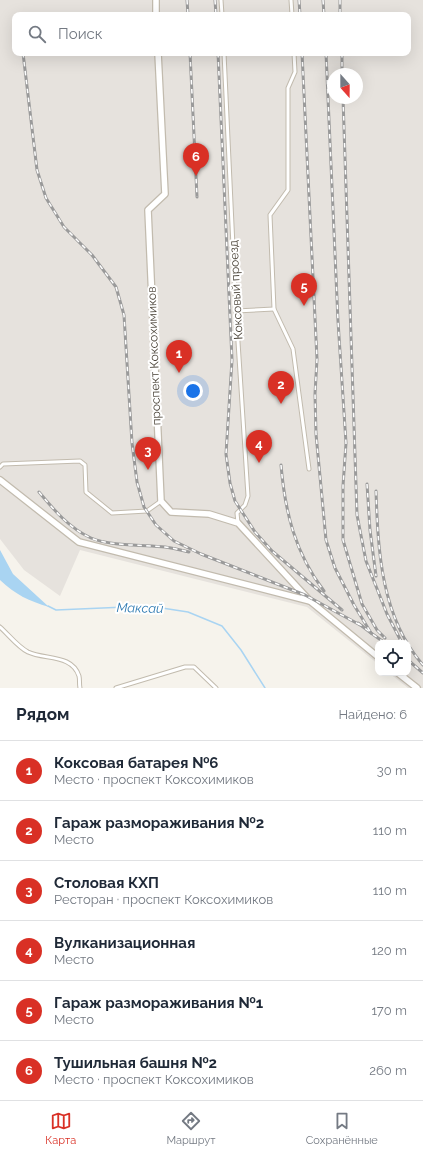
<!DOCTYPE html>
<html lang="ru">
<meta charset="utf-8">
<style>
:root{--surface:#fff;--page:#f2f2f3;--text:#1f2937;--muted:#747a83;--line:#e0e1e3;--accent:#d93025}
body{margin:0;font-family:Raleway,sans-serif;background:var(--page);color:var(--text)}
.controls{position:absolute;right:12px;bottom:12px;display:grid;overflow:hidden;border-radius:8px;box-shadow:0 4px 16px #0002}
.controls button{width:36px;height:36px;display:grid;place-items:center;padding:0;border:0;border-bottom:1px solid var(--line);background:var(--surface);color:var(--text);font:20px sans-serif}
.compass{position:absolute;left:327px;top:68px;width:36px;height:36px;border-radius:50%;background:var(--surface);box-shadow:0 4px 16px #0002;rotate:159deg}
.you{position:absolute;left:193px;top:391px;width:14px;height:14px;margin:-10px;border:3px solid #fff;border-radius:50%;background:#1a73e8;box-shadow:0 0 0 6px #1a73e833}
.badge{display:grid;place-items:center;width:26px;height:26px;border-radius:50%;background:var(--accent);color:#fff;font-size:13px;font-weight:700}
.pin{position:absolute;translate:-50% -33px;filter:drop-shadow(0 1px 2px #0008)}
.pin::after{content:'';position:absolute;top:21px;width:14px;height:12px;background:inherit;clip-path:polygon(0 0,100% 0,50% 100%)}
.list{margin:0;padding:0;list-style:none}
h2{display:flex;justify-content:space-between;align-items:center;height:52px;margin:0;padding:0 16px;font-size:17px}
h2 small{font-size:13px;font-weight:400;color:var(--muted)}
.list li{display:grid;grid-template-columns:26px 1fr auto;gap:12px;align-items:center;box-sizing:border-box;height:60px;padding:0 16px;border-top:1px solid var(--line)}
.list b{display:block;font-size:15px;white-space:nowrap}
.list p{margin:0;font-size:13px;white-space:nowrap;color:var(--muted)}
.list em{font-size:13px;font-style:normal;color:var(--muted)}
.icon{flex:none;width:22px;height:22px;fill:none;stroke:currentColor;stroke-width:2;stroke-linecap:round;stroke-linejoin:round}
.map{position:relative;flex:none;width:423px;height:688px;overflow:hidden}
.search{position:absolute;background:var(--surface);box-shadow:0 4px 16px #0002;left:12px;right:12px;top:12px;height:44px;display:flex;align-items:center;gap:10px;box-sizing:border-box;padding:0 14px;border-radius:8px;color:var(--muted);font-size:15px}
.sheet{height:412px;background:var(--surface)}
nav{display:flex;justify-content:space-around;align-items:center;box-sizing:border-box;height:56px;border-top:1px solid var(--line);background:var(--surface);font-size:11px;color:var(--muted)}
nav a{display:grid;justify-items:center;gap:2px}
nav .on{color:var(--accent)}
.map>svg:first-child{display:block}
.industrial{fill:#e6e2dd;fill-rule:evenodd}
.water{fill:#a9d4f2}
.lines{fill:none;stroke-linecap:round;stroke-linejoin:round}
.stream{stroke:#a9d4f2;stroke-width:1.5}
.service-casing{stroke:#c2bbae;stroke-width:5}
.minor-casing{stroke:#c2bbae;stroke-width:8}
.service{stroke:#fff;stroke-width:3}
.minor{stroke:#fff;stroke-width:5.5}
.rail-casing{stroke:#9a9a9a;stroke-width:3}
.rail{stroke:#fff;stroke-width:1.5;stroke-dasharray:4.5;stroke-linecap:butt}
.labels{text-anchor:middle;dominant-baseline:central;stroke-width:4;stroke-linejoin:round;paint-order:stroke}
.street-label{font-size:12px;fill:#4b4439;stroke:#fff}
.water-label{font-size:13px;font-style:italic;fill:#2e7ab2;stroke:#fff}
</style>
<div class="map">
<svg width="423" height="688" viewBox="0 0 423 688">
<rect width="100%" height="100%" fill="#f6f3ec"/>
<!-- industrial -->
<path class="industrial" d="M0,0H423V688H408L389,673H408V643H378V664L307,607L80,550L60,596L24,570L0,539ZM15,15H408V53H15ZM333,74H357V98H333Z"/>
<!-- water -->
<path class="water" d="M0,550L13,574L49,607C29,601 16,595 0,580Z"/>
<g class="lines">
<!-- stream -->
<polyline class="stream" points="48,606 56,610 149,606 188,612 222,626 241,650 265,688"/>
<defs>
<g id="service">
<polyline points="221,0 222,15"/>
<polyline points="291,0 292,15"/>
<polyline points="224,53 236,311 248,496 245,505 237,513 238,523"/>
<polyline points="294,53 295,72 288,88 288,190 270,215 274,309 293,349 309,469"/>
<polyline points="236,311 274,309"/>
<polyline points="0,467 3,464 80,461 85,465 86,492 112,513 147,511 161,501"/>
<path d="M0,627C9,635 18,647 28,652C45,660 72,654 79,676C80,680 79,684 80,688"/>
<polyline points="116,688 185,667 194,667 216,688"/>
</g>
<g id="minor">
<polyline points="156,0 156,15"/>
<polyline points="158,53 165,194 148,210 161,501 171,512 209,514 238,523 310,601"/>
<polyline points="0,480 79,542 310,601 378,657"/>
<polyline points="398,673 417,688"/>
</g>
</defs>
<!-- service casing -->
<use href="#service" class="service-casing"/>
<!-- minor casing -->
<use href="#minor" class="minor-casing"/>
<!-- service -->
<use href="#service" class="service"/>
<!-- minor -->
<use href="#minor" class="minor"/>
<defs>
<g id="rail">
<polyline points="187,0 188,15"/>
<polyline points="215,0 216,15"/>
<polyline points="299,0 300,15"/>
<polyline points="323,0 324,15"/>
<polyline points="340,0 340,15"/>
<polyline points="23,53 37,170 46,198 64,227 92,255 116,287 124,315 132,443 137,482 144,507 156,525 174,541 201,554 305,595 362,626"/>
<polyline points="190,53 197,197"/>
<polyline points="218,53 232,360 226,454 230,483 235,501 255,532 272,551 342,610"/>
<polyline points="302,53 317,359 315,394 316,434 326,540 335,568 354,605 371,633 385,643"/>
<polyline points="326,53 338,321 346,443 343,486 343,540 362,604 377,630 385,638"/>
<polyline points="342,53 342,74"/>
<polyline points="343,98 357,515 366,561 387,614 402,643"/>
<path d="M281,465C285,512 295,553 324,591"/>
<polyline points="367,484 370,530 376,576"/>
<path d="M376,491C378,551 381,617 423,665"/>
<path d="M39,492C54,510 69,528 91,538C109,546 145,545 165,547C173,548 181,550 189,552"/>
<polyline points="358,623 371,633"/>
<polyline points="408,660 423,673"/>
</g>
</defs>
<!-- rail casing -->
<use href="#rail" class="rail-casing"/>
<!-- rail -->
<use href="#rail" class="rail"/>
</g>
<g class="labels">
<!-- street labels -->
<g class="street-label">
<text transform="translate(236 290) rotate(-93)">Коксовый проезд</text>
<text transform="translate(154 356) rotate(-92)">проспект Коксохимиков</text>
</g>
<!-- water labels -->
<g class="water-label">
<text transform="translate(140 608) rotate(1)">Максай</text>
</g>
</g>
</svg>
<div class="controls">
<button><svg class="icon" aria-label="locate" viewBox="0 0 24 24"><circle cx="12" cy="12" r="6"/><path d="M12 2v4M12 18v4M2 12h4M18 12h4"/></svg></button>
</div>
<svg class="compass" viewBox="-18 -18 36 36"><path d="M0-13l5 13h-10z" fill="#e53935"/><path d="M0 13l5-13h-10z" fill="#747a83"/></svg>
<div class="you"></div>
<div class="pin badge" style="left:179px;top:373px">1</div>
<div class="pin badge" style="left:281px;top:404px">2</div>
<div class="pin badge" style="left:148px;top:470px">3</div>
<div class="pin badge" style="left:259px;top:463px">4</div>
<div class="pin badge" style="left:304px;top:306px">5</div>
<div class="pin badge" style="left:196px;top:176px">6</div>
<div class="search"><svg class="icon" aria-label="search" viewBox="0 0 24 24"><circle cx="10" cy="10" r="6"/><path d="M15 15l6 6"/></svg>Поиск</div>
</div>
<section class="sheet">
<h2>Рядом<small>Найдено: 6</small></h2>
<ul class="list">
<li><span class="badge">1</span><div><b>Коксовая батарея №6</b><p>Место · проспект Коксохимиков</p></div><em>30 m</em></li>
<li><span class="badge">2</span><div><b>Гараж размораживания №2</b><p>Место</p></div><em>110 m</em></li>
<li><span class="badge">3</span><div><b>Столовая КХП</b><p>Ресторан · проспект Коксохимиков</p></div><em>110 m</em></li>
<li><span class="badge">4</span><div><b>Вулканизационная</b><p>Место</p></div><em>120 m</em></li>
<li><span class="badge">5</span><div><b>Гараж размораживания №1</b><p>Место</p></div><em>170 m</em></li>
<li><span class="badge">6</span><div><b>Тушильная башня №2</b><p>Место · проспект Коксохимиков</p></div><em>260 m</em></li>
</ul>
</section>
<nav>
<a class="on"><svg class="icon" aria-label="map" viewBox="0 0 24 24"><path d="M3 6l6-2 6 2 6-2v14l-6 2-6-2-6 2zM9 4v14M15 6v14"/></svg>Карта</a>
<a><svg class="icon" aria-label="directions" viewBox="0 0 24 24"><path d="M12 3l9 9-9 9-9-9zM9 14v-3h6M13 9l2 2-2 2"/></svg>Маршрут</a>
<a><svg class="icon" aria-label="saved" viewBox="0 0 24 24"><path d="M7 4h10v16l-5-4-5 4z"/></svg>Сохранённые</a>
</nav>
